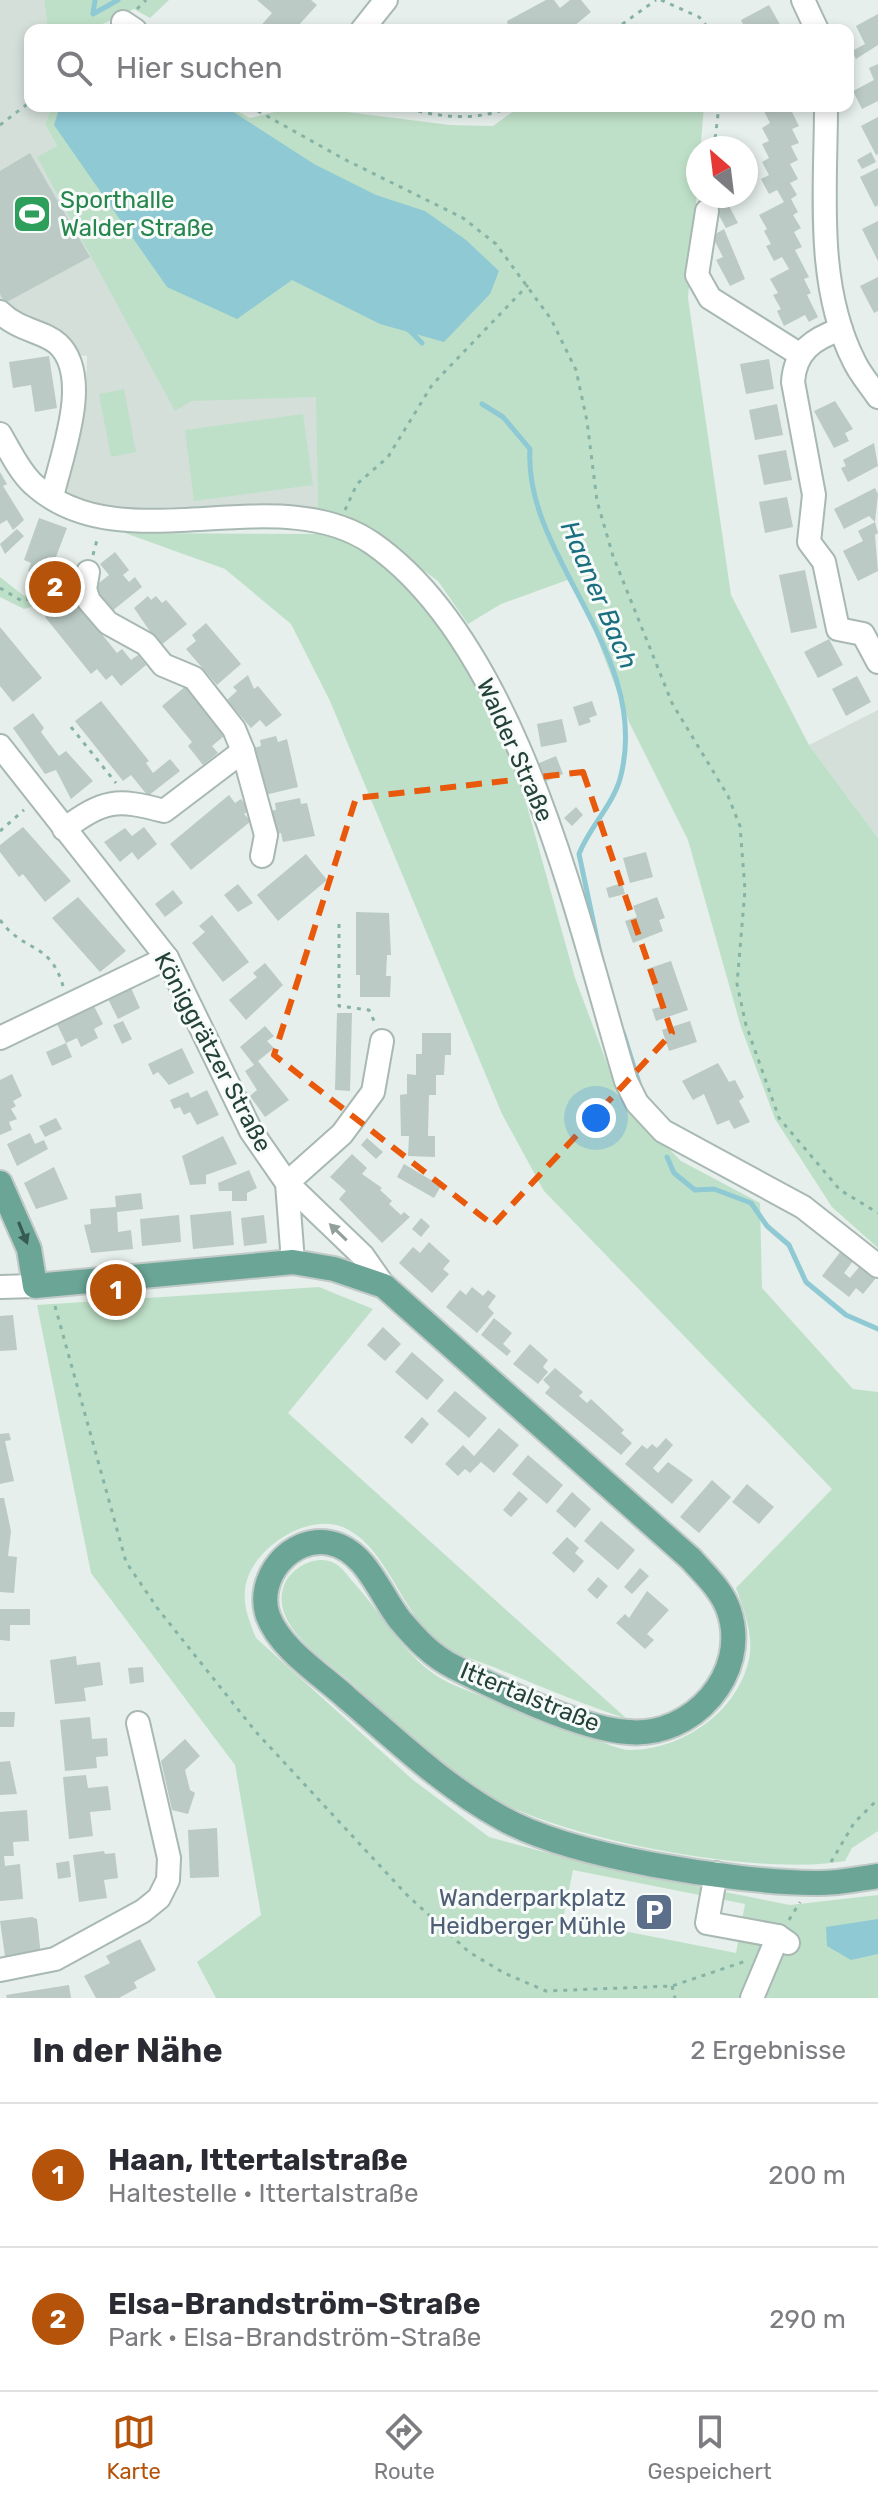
<!DOCTYPE html>
<html lang="de">
<meta charset="utf-8">
<style>
:root{--surface:#fff;--page:#f2f2f3;--text:#2b2b33;--muted:#7c7c81;--line:#e1e1e2;--accent:#b45309}
body{margin:0;font-family:Rubik,sans-serif;background:var(--page);color:var(--text)}
.compass{position:absolute;left:686px;top:136px;width:72px;height:72px;border-radius:50%;background:var(--surface);box-shadow:0 4px 12px #0003;rotate:332deg}
.you{position:absolute;left:596px;top:1118px;width:28px;height:28px;margin:-20px;border:6px solid #fff;border-radius:50%;background:#1a73e8;box-shadow:0 0 0 12px #1a73e833}
.badge{display:grid;place-items:center;width:52px;height:52px;border-radius:50%;background:var(--accent);color:#fff;font-size:26px;font-weight:700}
.pin{position:absolute;translate:-50% -50%;border:4px solid #fff;box-shadow:0 2px 8px #0006}
.list{margin:0;padding:0;list-style:none}
h2{display:flex;justify-content:space-between;align-items:center;height:104px;margin:0;padding:0 32px;font-size:34px}
h2 small{font-size:26px;font-weight:400;color:var(--muted)}
.list li{display:grid;grid-template-columns:52px 1fr auto;gap:24px;align-items:center;box-sizing:border-box;height:144px;padding:0 32px;border-top:2px solid var(--line)}
.list b{display:block;font-size:30px;white-space:nowrap}
.list p{margin:0;font-size:26px;white-space:nowrap;color:var(--muted)}
.list em{font-size:26px;font-style:normal;color:var(--muted)}
.icon{flex:none;width:44px;height:44px;fill:none;stroke:currentColor;stroke-width:2;stroke-linecap:round;stroke-linejoin:round}
.map{position:relative;flex:none;width:878px;height:1998px;overflow:hidden}
.search{position:absolute;background:var(--surface);box-shadow:0 4px 12px #0003;left:24px;right:24px;top:24px;height:88px;display:flex;align-items:center;gap:20px;box-sizing:border-box;padding:0 28px;border-radius:16px;color:var(--muted);font-size:30px}
.sheet{height:392px;background:var(--surface)}
nav{display:flex;justify-content:space-around;align-items:center;box-sizing:border-box;height:112px;border-top:2px solid var(--line);background:var(--surface);font-size:22px;color:var(--muted)}
nav a{display:grid;justify-items:center;gap:4px}
nav .on{color:var(--accent)}
.map>svg:first-child{display:block}
.built{fill:#d4dfda}
.green{fill:#bfe0c8;fill-rule:evenodd}
.water{fill:#8ec9d4}
.lines{fill:none;stroke-linecap:round;stroke-linejoin:round}
.stream{stroke:#8ec9d4;stroke-width:5}
.building{fill:#bbcac4}
.minor-casing{stroke:#a8b8b2;stroke-width:26}
.major-casing{stroke:#c2cac8;stroke-width:28}
.path{stroke:#86b3a5;stroke-width:3;stroke-dasharray:4 6;stroke-linecap:butt}
.minor{stroke:#fff;stroke-width:22}
.major{stroke:#6aa596;stroke-width:24}
.oneway{fill:#92a09c}
.oneway2{fill:#365b51}
.marked{fill:none;stroke:#e8590c;stroke-width:6;stroke-dasharray:16 10;stroke-linejoin:round}
.labels{text-anchor:middle;dominant-baseline:central;stroke-width:6;stroke-linejoin:round;paint-order:stroke}
.leisure-label{font-size:24px;fill:#27864d;stroke:#f7fbf9;text-anchor:start}
.street-label{font-size:24px;fill:#24423a;stroke:#f7fbf9}
.service-label{font-size:24px;fill:#4e5e75;stroke:#f7fbf9;text-anchor:end}
.water-label{font-size:26px;font-style:italic;fill:#1c6f80;stroke:#f7fbf9}
</style>
<div class="map">
<svg width="878" height="1998" viewBox="0 0 878 1998">
<rect width="100%" height="100%" fill="#e6efeb"/>
<!-- built -->
<g class="built">
<polygon points="0,0 44,0 48,30 30,30 30,106 52,106 45,124 57,146 317,397 318,512 129,511 68,499 66,469 86,387 87,356 62,354 4,326 0,328"/>
<polygon points="878,710 878,838 809,745"/>
</g>
<!-- green -->
<g class="green">
<polygon points="44,0 169,0 150,18 134,9 90,30 48,30"/>
<polygon points="52,106 228,106 250,118 299,106 450,125 493,126 521,106 704,106 688,298 731,595 809,745 878,838 878,1248 832,1207 775,1119 741,1027 688,840 629,722 587,612 570,579 501,604 468,624 438,581 361,524 318,512 316,397 192,401 175,411 37,157 57,146 45,124"/>
<polygon points="124,389 136,452 111,457 99,394"/>
<polygon points="303,414 313,485 194,501 185,430"/>
<path d="M125,533L330,534L383,562L417,598L445,631L511,749L575,978L621,1101L681,1161L760,1203L762,1288L853,1389L878,1392V1831L852,1848L845,1861C755,1877 547,1838 471,1786C427,1757 385,1712 345,1677C319,1656 268,1622 285,1583C293,1566 319,1553 336,1564C343,1568 349,1578 354,1583C387,1619 409,1667 456,1686C502,1704 547,1723 593,1739C604,1742 619,1750 631,1750C684,1749 738,1711 749,1659C754,1636 744,1610 736,1588L832,1489L544,1191L502,1114L330,701L291,624L225,569Z"/>
<polygon points="65,568 75,580 45,603 24,609 0,597 0,577 24,596 37,593"/>
<path d="M319,1287L373,1309L288,1413L627,1719C582,1704 539,1686 496,1668C479,1661 459,1656 445,1647C404,1621 390,1551 347,1529C310,1509 248,1550 245,1590C243,1607 250,1623 256,1638L413,1780L489,1837L603,1868L790,1905L878,1895V1998H216L197,1962L261,1915L235,1765L91,1573L37,1305ZM573,1870L745,1904L736,1953L563,1919Z"/>
</g>
<!-- water -->
<g class="water">
<polygon points="60,106 224,106 314,164 376,195 425,211 466,240 499,271 490,294 444,342 380,324 292,280 237,319 167,287 54,125"/>
<polygon points="878,1919 878,1954 851,1960 827,1946 826,1927"/>
</g>
<g class="lines">
<!-- stream -->
<g class="stream">
<polyline points="93,13 95,0"/>
<polyline points="93,14 118,0"/>
<polyline points="409,330 422,343"/>
<path d="M482,404L503,417L530,449C523,558 654,654 620,779C612,806 589,828 579,854L600,953"/>
<polyline points="623,1032 639,1083"/>
<polyline points="667,1157 674,1173 695,1190 714,1189 751,1203 767,1226 789,1245 806,1282 846,1315 878,1329"/>
</g>
</g>
<!-- building -->
<g class="building">
<polygon points="257,0 311,0 317,5 297,27 300,30 257,30 272,13"/>
<polygon points="546,0 554,0 560,8 570,0 581,0 591,12 574,26 576,30 509,30 507,21"/>
<polygon points="769,5 783,30 746,30 741,20"/>
<polygon points="878,14 878,45 856,59 852,51 865,44 856,26"/>
<polygon points="878,64 878,101 862,109 853,91 874,80 869,68"/>
<polygon points="770,106 800,108 792,112 799,126 792,129 799,143 791,146 798,160 790,164 798,179 790,183 797,195 791,199 798,212 793,215 801,228 794,232 802,247 795,250 809,277 804,279 811,293 807,295 818,317 809,322 805,315 784,326 777,311 781,309 773,295 778,293 770,279 789,269 782,257 774,261 766,246 771,244 764,231 767,229 759,215 784,202 777,190 769,194 761,179 769,175 762,162 769,158 762,144 769,141 762,128 770,123 763,109"/>
<polygon points="878,117 878,154 876,155 861,126"/>
<polygon points="871,152 876,162 862,169 857,160"/>
<polygon points="30,153 90,257 5,303 0,294 0,171"/>
<polygon points="878,168 878,205 875,207 860,177"/>
<polygon points="728,204 738,223 726,228 716,210"/>
<polygon points="878,221 878,261 862,229"/>
<polygon points="724,229 745,279 730,286 716,260 723,257 712,236"/>
<polygon points="878,277 878,311 874,313 860,286"/>
<polygon points="49,356 57,408 35,412 31,385 13,388 9,362"/>
<polygon points="769,359 774,389 746,394 740,364"/>
<polygon points="835,401 853,429 845,433 849,441 834,448 814,411"/>
<polygon points="777,404 783,435 755,440 749,410"/>
<polygon points="874,443 878,466 848,482 841,468 846,466 843,460"/>
<polygon points="786,450 792,480 764,485 758,455"/>
<polygon points="0,472 7,484 3,486 24,520 13,530 7,520 0,524"/>
<polygon points="875,488 878,494 875,522 878,533 875,535 878,571 858,581 843,551 863,541 858,531 875,522 869,516 844,529 834,509"/>
<polygon points="787,497 793,527 765,533 759,502"/>
<polygon points="39,518 67,528 51,570 45,568 42,576 28,571 31,563 24,560"/>
<polygon points="17,529 24,536 5,554 0,544"/>
<polygon points="115,552 129,570 123,575 129,582 135,577 142,587 112,611 94,587 109,575 100,564"/>
<polygon points="805,570 817,628 791,633 779,575"/>
<polygon points="60,596 65,602 72,597 117,653 122,649 131,660 138,655 146,665 121,686 112,675 106,680 97,669 91,674 45,617 52,612 48,606"/>
<polygon points="148,596 151,600 156,596 162,603 166,600 187,624 160,646 134,608"/>
<polygon points="206,623 241,664 217,685 186,649 196,641 192,635"/>
<polygon points="0,627 42,678 13,702 0,686"/>
<polygon points="829,639 843,665 818,678 804,652"/>
<polygon points="248,675 254,689 258,686 282,715 266,727 260,720 251,728 227,700 237,691 233,687"/>
<polygon points="857,676 871,702 846,716 832,689"/>
<polygon points="186,686 224,736 212,746 218,753 203,765 188,746 192,742 162,706"/>
<polygon points="101,701 149,761 146,763 153,773 170,759 180,771 148,796 131,775 123,781 75,721"/>
<polygon points="592,701 597,715 589,718 591,722 579,726 573,707"/>
<polygon points="33,713 44,728 41,732 59,756 66,751 93,781 71,799 56,770 45,774 13,728"/>
<polygon points="562,719 567,742 541,747 537,724"/>
<polygon points="276,736 278,742 287,739 298,787 265,795 254,748 261,746 260,740"/>
<polygon points="556,756 563,774 544,782 537,764"/>
<polygon points="229,795 235,803 241,799 250,810 244,814 251,821 191,870 170,844"/>
<polygon points="300,798 301,804 307,803 315,836 283,842 281,833 274,835 269,811 276,810 275,803"/>
<polygon points="576,807 583,815 572,826 564,818"/>
<polygon points="23,827 71,881 45,902 23,874 19,877 0,852 0,845"/>
<polygon points="144,827 157,844 138,860 132,852 120,862 104,842 125,828 132,836"/>
<polygon points="646,852 653,877 630,883 623,858"/>
<polygon points="306,854 327,880 278,921 257,895"/>
<polygon points="622,883 625,894 609,898 606,888"/>
<polygon points="238,884 253,903 238,912 224,895"/>
<polygon points="173,890 183,903 165,917 155,904"/>
<polygon points="78,897 126,951 100,972 52,918"/>
<polygon points="657,897 665,918 659,920 663,931 633,943 625,921 637,917 633,906"/>
<polygon points="356,912 389,913 391,955 387,955 386,976 391,976 390,997 360,997 360,975 356,975"/>
<polygon points="212,915 249,962 223,982 192,943 205,932 199,926"/>
<polygon points="671,961 688,1010 656,1021 652,1009 660,1007 647,969"/>
<polygon points="265,963 283,985 246,1020 229,1000 257,977 253,973"/>
<polygon points="131,988 140,1008 118,1019 108,999"/>
<polygon points="94,1006 103,1024 94,1029 98,1038 81,1047 77,1038 66,1043 57,1024"/>
<polygon points="337,1013 352,1013 350,1091 335,1090"/>
<polygon points="123,1021 132,1039 122,1044 113,1025"/>
<polygon points="690,1021 697,1042 669,1051 662,1030"/>
<polygon points="265,1026 274,1036 267,1041 274,1048 258,1061 289,1100 265,1117 250,1096 257,1090 245,1071 254,1065 240,1047"/>
<polygon points="422,1033 451,1033 451,1055 445,1055 444,1075 436,1075 436,1095 429,1095 428,1136 435,1136 435,1157 408,1156 409,1136 401,1136 400,1095 407,1094 407,1074 416,1075 416,1054 422,1054"/>
<polygon points="66,1043 72,1057 52,1066 46,1052"/>
<polygon points="182,1048 194,1073 169,1085 158,1072 153,1075 148,1064"/>
<polygon points="718,1063 729,1082 735,1080 744,1097 739,1101 750,1122 734,1129 729,1120 717,1125 704,1094 693,1100 682,1081"/>
<polygon points="12,1074 22,1096 13,1101 16,1106 11,1109 17,1119 9,1122 12,1130 0,1135 0,1080"/>
<polygon points="207,1090 219,1115 197,1125 190,1112 184,1115 180,1107 174,1109 170,1100 188,1092 191,1098"/>
<polygon points="56,1118 62,1129 45,1137 39,1126"/>
<polygon points="30,1133 35,1144 44,1140 48,1149 17,1166 7,1144"/>
<polygon points="223,1136 237,1164 206,1175 206,1184 190,1185 182,1156"/>
<polygon points="367,1138 383,1152 376,1159 361,1145"/>
<polygon points="352,1154 367,1168 362,1174 382,1188 380,1190 392,1201 389,1204 401,1215 404,1212 410,1217 382,1243 339,1199 346,1191 330,1177"/>
<polygon points="404,1164 441,1186 434,1198 397,1177"/>
<polygon points="54,1167 68,1199 36,1209 24,1183"/>
<polygon points="249,1170 257,1188 247,1193 247,1201 232,1201 232,1191 219,1191 218,1183"/>
<polygon points="141,1193 143,1209 117,1212 118,1232 131,1230 133,1249 91,1253 84,1225 91,1224 90,1209 116,1207 115,1196"/>
<polygon points="231,1211 234,1245 193,1249 190,1215"/>
<polygon points="179,1215 181,1242 142,1246 140,1219"/>
<polygon points="264,1215 267,1243 244,1246 241,1218"/>
<polygon points="421,1218 430,1226 421,1237 412,1229"/>
<polygon points="429,1242 450,1261 443,1269 449,1274 432,1293 399,1263 413,1247 420,1253"/>
<polygon points="841,1251 853,1261 844,1273 850,1278 860,1266 876,1278 863,1294 856,1288 849,1297 822,1276"/>
<polygon points="472,1287 483,1296 488,1290 496,1296 488,1307 494,1313 477,1333 446,1307 460,1290 466,1295"/>
<polygon points="13,1315 17,1350 0,1351 0,1316"/>
<polygon points="494,1318 512,1333 503,1344 511,1351 507,1356 481,1335"/>
<polygon points="383,1327 401,1344 385,1361 367,1345"/>
<polygon points="530,1344 548,1360 543,1367 548,1372 538,1384 513,1364"/>
<polygon points="412,1352 444,1380 427,1400 395,1372"/>
<polygon points="555,1368 583,1392 579,1396 587,1403 591,1399 624,1430 621,1433 632,1443 621,1455 545,1393 550,1387 543,1380"/>
<polygon points="455,1391 487,1418 469,1438 437,1411"/>
<polygon points="422,1417 429,1424 412,1444 404,1437"/>
<polygon points="499,1428 519,1445 494,1473 481,1462 470,1473 465,1469 458,1476 445,1464 463,1445 474,1456"/>
<polygon points="9,1433 11,1440 5,1441 14,1481 0,1484 0,1434"/>
<polygon points="666,1438 673,1445 653,1468 658,1473 668,1462 693,1480 672,1504 625,1464 642,1445 647,1449 652,1444 657,1448"/>
<polygon points="528,1455 563,1485 547,1504 512,1474"/>
<polygon points="712,1480 731,1497 699,1533 680,1517"/>
<polygon points="747,1484 774,1507 759,1524 732,1502"/>
<polygon points="519,1491 528,1499 511,1517 503,1510"/>
<polygon points="572,1492 591,1509 575,1528 556,1511"/>
<polygon points="0,1498 4,1498 11,1531 8,1556 17,1557 14,1593 0,1592"/>
<polygon points="601,1521 635,1550 618,1570 584,1541"/>
<polygon points="567,1537 579,1548 575,1553 584,1561 574,1573 552,1553"/>
<polygon points="640,1568 649,1576 632,1594 624,1587"/>
<polygon points="598,1577 608,1586 597,1599 587,1590"/>
<polygon points="647,1591 669,1610 647,1634 654,1640 645,1649 616,1623 625,1614 629,1618"/>
<polygon points="0,1609 30,1609 30,1625 10,1625 10,1641 0,1640"/>
<polygon points="76,1656 77,1665 100,1662 103,1685 84,1688 86,1701 55,1704 50,1660"/>
<polygon points="143,1667 144,1682 130,1684 128,1668"/>
<polygon points="0,1712 15,1712 14,1727 0,1727"/>
<polygon points="90,1717 92,1739 107,1738 108,1756 96,1757 97,1768 65,1771 60,1720"/>
<polygon points="185,1739 200,1756 185,1770 190,1790 195,1793 188,1814 172,1810 161,1761"/>
<polygon points="10,1761 17,1794 0,1795 0,1762"/>
<polygon points="86,1775 88,1788 108,1786 111,1810 90,1812 93,1836 69,1839 63,1777"/>
<polygon points="27,1810 29,1841 13,1842 14,1856 4,1856 5,1866 20,1864 23,1899 0,1901 0,1812"/>
<polygon points="217,1828 219,1877 190,1878 188,1830"/>
<polygon points="104,1851 105,1854 115,1853 118,1878 104,1880 107,1898 79,1902 73,1855"/>
<polygon points="69,1861 71,1877 58,1879 56,1863"/>
<polygon points="32,1917 37,1919 41,1956 5,1956 0,1921"/>
<polygon points="140,1939 156,1970 134,1982 137,1988 119,1998 96,1998 84,1976 110,1963 106,1956"/>
<polygon points="69,1985 71,1998 7,1998 6,1995"/>
</g>
<g class="lines">
<defs>
<g id="minor">
<polyline points="803,0 817,30"/>
<polyline points="123,22 135,30"/>
<polyline points="362,30 386,0"/>
<path d="M826,106C826,189 815,284 854,361C860,374 870,385 878,397"/>
<polyline points="707,211 697,275 710,298 799,354"/>
<path d="M0,312C19,331 44,331 58,344C93,377 61,456 52,497"/>
<path d="M841,329C813,339 795,351 793,382L814,495L809,542L824,562L838,629L863,634L878,662"/>
<path d="M0,434C10,451 19,471 33,484C121,565 276,477 372,543C518,644 577,918 626,1081L637,1103L663,1131L803,1207L878,1266"/>
<polyline points="88,572 85,589 89,601 108,623 146,644 163,665 194,678 234,729 243,751"/>
<polyline points="0,746 167,958 251,1131 287,1183 293,1262"/>
<path d="M64,829C104,800 116,798 164,811L243,751L266,835L262,856"/>
<polyline points="0,1038 167,958"/>
<polyline points="287,1183 342,1134 373,1092 382,1041"/>
<polyline points="287,1183 363,1256 384,1286"/>
<polyline points="0,1287 35,1286"/>
<polyline points="716,1873 707,1923 778,1936 788,1943"/>
<polyline points="0,1970 55,1959 143,1911 159,1898 168,1880 169,1858 138,1723"/>
<polyline points="752,1998 778,1936"/>
</g>
<path id="major" d="M0,1183L29,1249L35,1286L293,1262L334,1269L384,1286L691,1559C705,1575 722,1590 729,1611C750,1674 692,1738 628,1732C580,1729 498,1689 454,1667C432,1656 416,1639 400,1620C380,1595 366,1550 330,1543C290,1535 255,1579 268,1616C280,1649 322,1675 347,1698C395,1739 444,1786 500,1817C569,1857 733,1882 814,1883C835,1884 857,1879 878,1876"/>
</defs>
<!-- minor casing -->
<use href="#minor" class="minor-casing"/>
<!-- major casing -->
<use href="#major" class="major-casing"/>
<!-- path -->
<g class="path">
<polyline points="661,0 699,17 710,30"/>
<polyline points="137,9 146,0"/>
<polyline points="614,30 656,0"/>
<polyline points="249,106 342,158 463,218 496,244 551,319 576,370 587,421 597,501 613,556 672,703 728,796 740,826 745,890 737,984 746,1025 779,1118 840,1190 878,1213"/>
<path d="M399,106C436,117 476,123 512,106"/>
<polyline points="0,125 30,102"/>
<polyline points="714,148 719,106"/>
<polyline points="345,510 357,484 388,457 432,385 528,285"/>
<polyline points="93,555 98,536"/>
<polyline points="0,588 22,601 42,595 67,574"/>
<polyline points="71,727 116,783"/>
<polyline points="0,831 24,810"/>
<path d="M0,920C24,953 50,941 63,986"/>
<polyline points="339,924 339,1006 369,1010 375,1023"/>
<polyline points="55,1306 126,1562 158,1609 256,1732 407,1895 469,1952 504,1973 546,1991 672,1986 746,1961"/>
<polyline points="831,1862 854,1823 878,1799"/>
<polyline points="789,1920 800,1902"/>
<polyline points="672,1986 675,1998"/>
</g>
<!-- minor -->
<use href="#minor" class="minor"/>
<!-- major -->
<use href="#major" class="major"/>
</g>
<!-- one-way arrows -->
<defs><path id="oneway-solid" d="M-6-.8H1V-3.2L6.5 0L1 3.2V.8H-6Z" transform="scale(2)"/></defs>
<use class="oneway" href="#oneway-solid" transform="translate(338 1232) rotate(-136)"/>
<use class="oneway2" href="#oneway-solid" transform="translate(23 1233) rotate(68)"/>
<!-- marked area -->
<path class="marked" d="M583,772L672,1033L493,1225L274,1055L356,798Z"/>
<!-- icons -->
<defs>
<symbol id="stadium-square" viewBox="-11 -11 22 22"><rect x="-9" y="-9" width="18" height="18" rx="4" fill="#2e9e5b" stroke="#f7fbf9"/><path d="M0-5a6.5 5 0 1 0 0 10a6.5 5 0 1 0 0-10ZM-3.5-1.8h7v3.6h-7Z" fill="#fff"/></symbol>
<symbol id="parking-square" viewBox="-11 -11 22 22"><rect x="-9" y="-9" width="18" height="18" rx="4" fill="#5c6f8a" stroke="#f7fbf9"/><path d="M-3.5-5.5H1a3.5 3.5 0 0 1 0 7H-1V5.5H-3.5ZM-1-3.4V-.6H.8a1.4 1.4 0 0 0 0-2.8Z" fill="#fff"/></symbol>
</defs>
<g fill-rule="evenodd">
<use href="#stadium-square" x="10" y="192" width="44" height="44"/>
<use href="#parking-square" x="632" y="1890" width="44" height="44"/>
</g>
<g class="labels">
<!-- leisure labels -->
<g class="leisure-label">
<text x="60" y="200">Sporthalle<tspan x="60" dy="28">Walder Straße</tspan></text>
</g>
<!-- street labels -->
<g class="street-label">
<text transform="translate(515 750) rotate(66)">Walder Straße</text>
<text transform="translate(213 1052) rotate(62)">Königgrätzer Straße</text>
<text transform="translate(530 1697) rotate(22)">Ittertalstraße</text>
</g>
<!-- service labels -->
<g class="service-label">
<text x="626" y="1898">Wanderparkplatz<tspan x="626" dy="28">Heidberger Mühle</tspan></text>
</g>
<!-- water labels -->
<g class="water-label">
<text transform="translate(599 595) rotate(67)">Haaner Bach</text>
</g>
</g>
</svg>
<svg class="compass" viewBox="-18 -18 36 36"><path d="M0-13l5 13h-10z" fill="#e53935"/><path d="M0 13l5-13h-10z" fill="#7c7c81"/></svg>
<div class="you"></div>
<div class="pin badge" style="left:116px;top:1290px">1</div>
<div class="pin badge" style="left:55px;top:587px">2</div>
<div class="search"><svg class="icon" aria-label="search" viewBox="0 0 24 24"><circle cx="10" cy="10" r="6"/><path d="M15 15l6 6"/></svg>Hier suchen</div>
</div>
<section class="sheet">
<h2>In der Nähe<small>2 Ergebnisse</small></h2>
<ul class="list">
<li><span class="badge">1</span><div><b>Haan, Ittertalstraße</b><p>Haltestelle · Ittertalstraße</p></div><em>200 m</em></li>
<li><span class="badge">2</span><div><b>Elsa-Brandström-Straße</b><p>Park · Elsa-Brandström-Straße</p></div><em>290 m</em></li>
</ul>
</section>
<nav>
<a class="on"><svg class="icon" aria-label="map" viewBox="0 0 24 24"><path d="M3 6l6-2 6 2 6-2v14l-6 2-6-2-6 2zM9 4v14M15 6v14"/></svg>Karte</a>
<a><svg class="icon" aria-label="directions" viewBox="0 0 24 24"><path d="M12 3l9 9-9 9-9-9zM9 14v-3h6M13 9l2 2-2 2"/></svg>Route</a>
<a><svg class="icon" aria-label="saved" viewBox="0 0 24 24"><path d="M7 4h10v16l-5-4-5 4z"/></svg>Gespeichert</a>
</nav>
